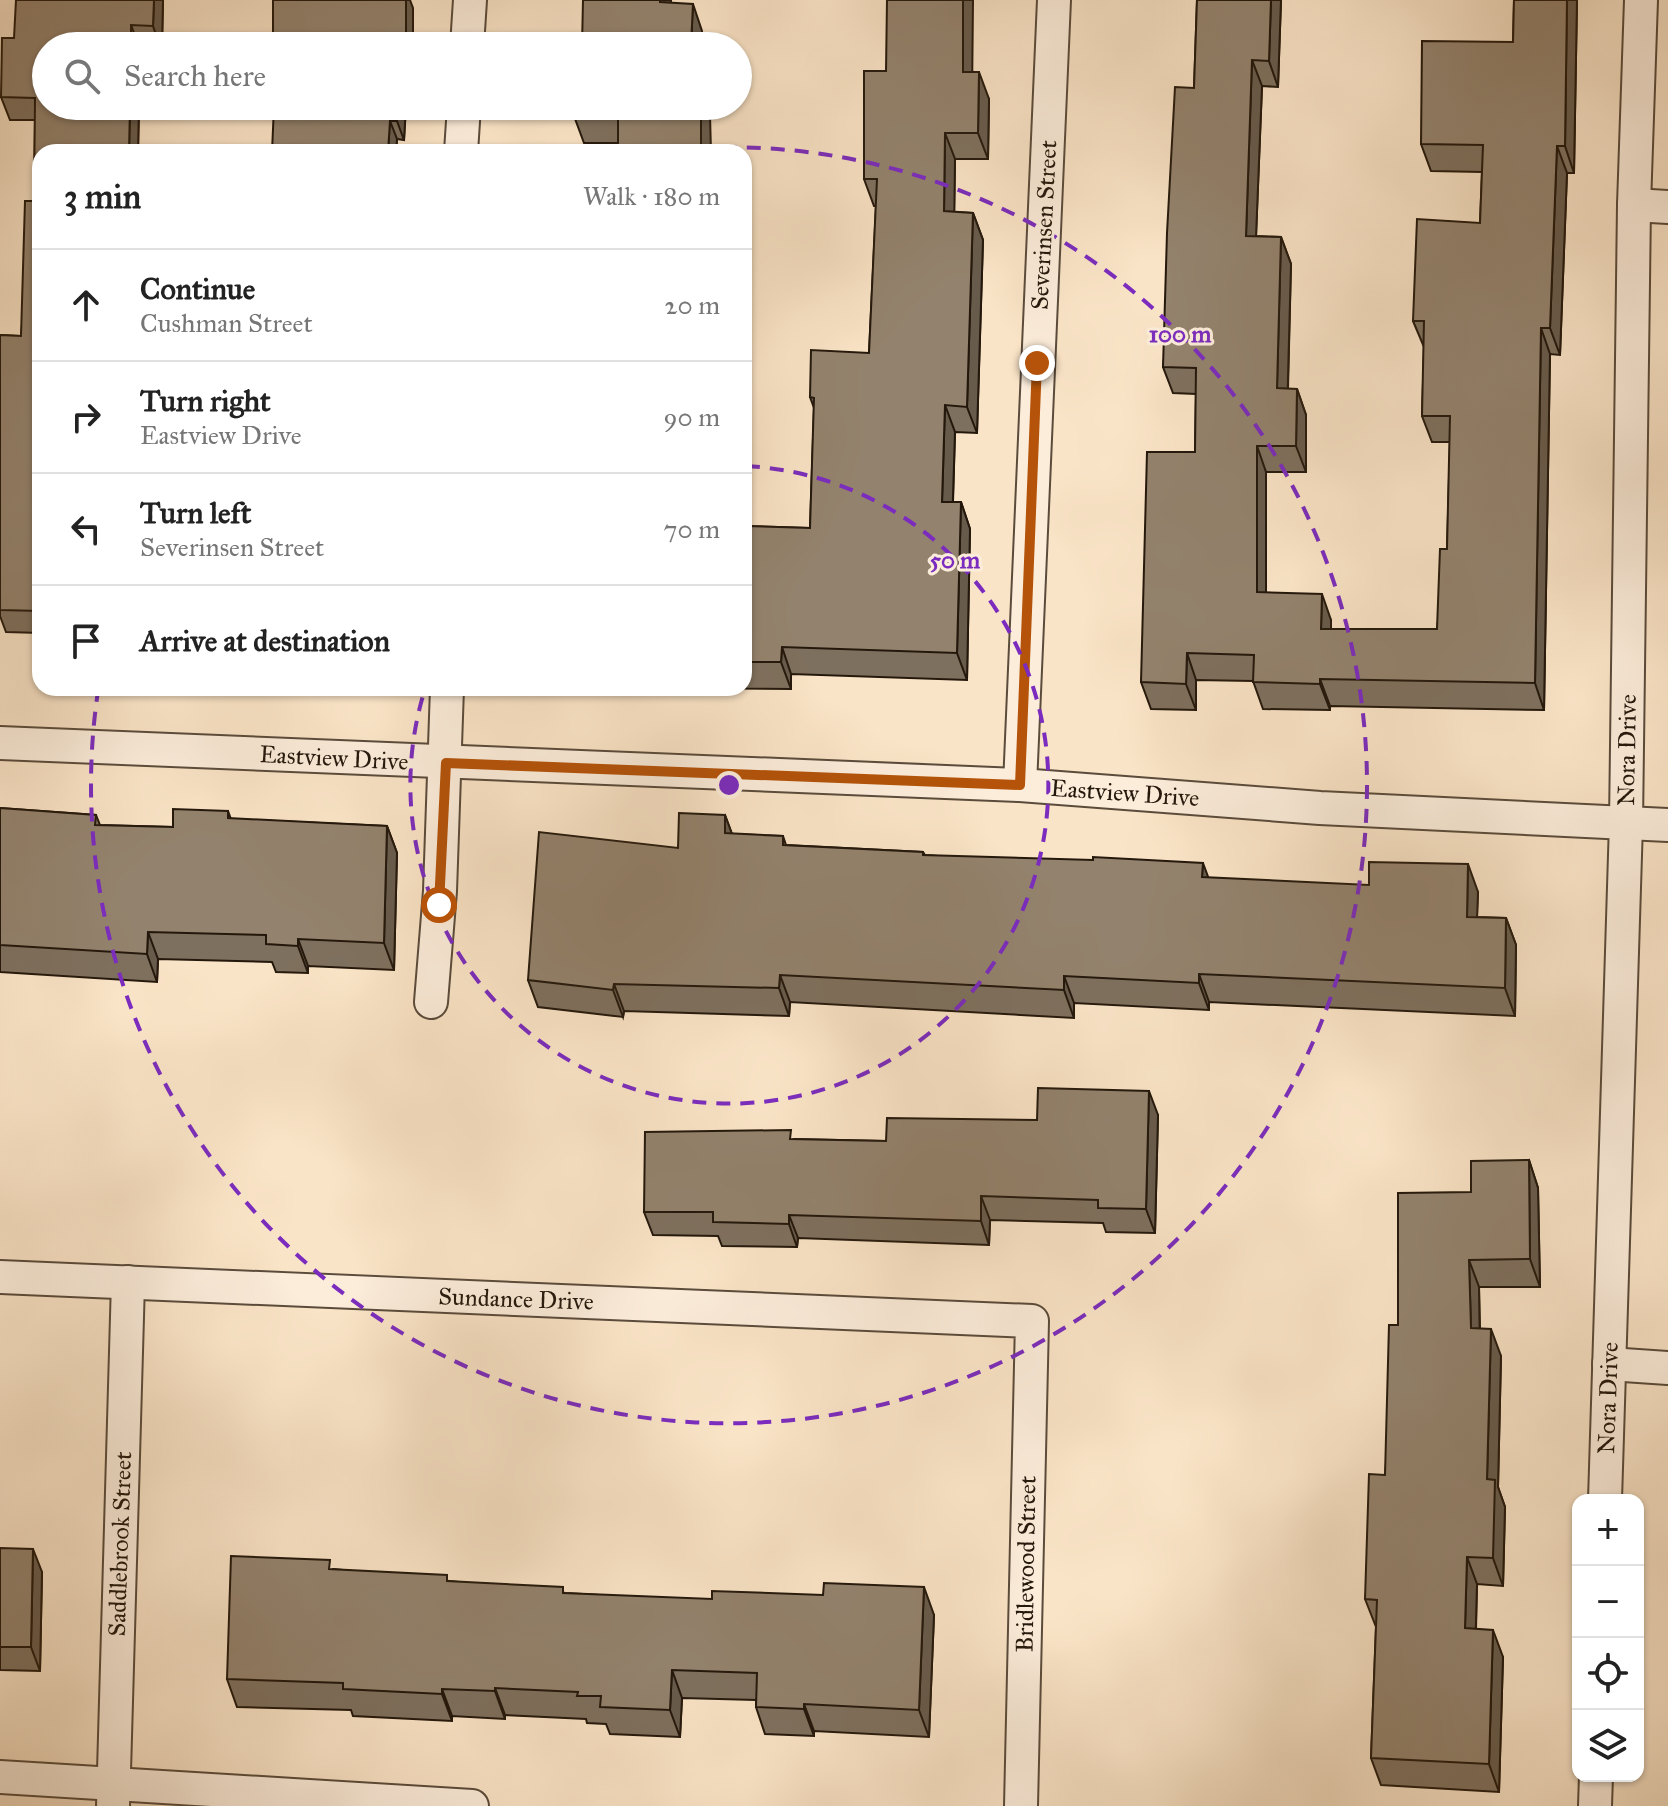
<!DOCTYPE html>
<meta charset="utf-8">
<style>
:root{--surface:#fff;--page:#f6f6f6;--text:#222;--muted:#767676;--line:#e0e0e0}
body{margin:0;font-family:"IM FELL Great Primer",serif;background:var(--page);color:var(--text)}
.controls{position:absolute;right:24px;bottom:24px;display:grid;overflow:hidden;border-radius:16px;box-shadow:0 2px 6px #0004}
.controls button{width:72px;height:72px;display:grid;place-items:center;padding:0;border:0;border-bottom:2px solid var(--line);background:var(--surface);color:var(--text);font:40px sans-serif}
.stop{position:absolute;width:24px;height:24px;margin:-18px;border:6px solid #b45309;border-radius:50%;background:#fff}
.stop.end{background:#b45309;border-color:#fff;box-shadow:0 2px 8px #0008}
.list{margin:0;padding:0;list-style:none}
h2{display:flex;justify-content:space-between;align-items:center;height:104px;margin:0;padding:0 32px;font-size:34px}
h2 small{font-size:26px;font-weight:400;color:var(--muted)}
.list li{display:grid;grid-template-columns:52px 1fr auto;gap:24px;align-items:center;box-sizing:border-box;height:112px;padding:0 32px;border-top:2px solid var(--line)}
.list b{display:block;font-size:30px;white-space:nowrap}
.list p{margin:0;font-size:26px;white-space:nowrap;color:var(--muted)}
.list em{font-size:26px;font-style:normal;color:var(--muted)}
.icon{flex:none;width:44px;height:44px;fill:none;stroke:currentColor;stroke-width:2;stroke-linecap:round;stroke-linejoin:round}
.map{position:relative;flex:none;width:1668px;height:1806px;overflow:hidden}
.search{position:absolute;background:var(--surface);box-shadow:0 2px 6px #0004;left:32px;top:32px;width:720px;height:88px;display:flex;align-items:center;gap:20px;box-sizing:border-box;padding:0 28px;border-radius:44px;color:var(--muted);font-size:30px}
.panel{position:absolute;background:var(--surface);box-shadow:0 2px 6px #0004;left:32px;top:144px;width:720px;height:552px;border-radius:24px}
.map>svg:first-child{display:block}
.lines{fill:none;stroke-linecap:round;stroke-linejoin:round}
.street-casing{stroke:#5a4b3b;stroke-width:36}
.street{stroke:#fceddb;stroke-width:32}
.wall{fill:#7e705e;stroke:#24180c;stroke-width:2}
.shaded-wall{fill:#675b4c;stroke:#24180c;stroke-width:2}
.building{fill:#93826d;stroke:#24180c;stroke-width:2}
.route{stroke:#b45309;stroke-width:10}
.ring{fill:none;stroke:#7b2cbf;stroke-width:4;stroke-dasharray:14 10}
.labels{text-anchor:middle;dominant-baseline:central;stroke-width:6;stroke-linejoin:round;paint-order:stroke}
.street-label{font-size:24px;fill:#24180c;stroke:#fceddb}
.centre{fill:#7b2cbf;stroke:#fceddb;stroke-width:4}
.ring-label{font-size:24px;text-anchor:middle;font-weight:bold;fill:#7b2cbf;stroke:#fceddb;stroke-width:6;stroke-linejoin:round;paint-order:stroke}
</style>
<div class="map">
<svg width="1668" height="1806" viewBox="0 0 1668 1806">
<rect width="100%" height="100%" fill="#fae4c7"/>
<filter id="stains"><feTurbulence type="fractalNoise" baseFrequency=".0025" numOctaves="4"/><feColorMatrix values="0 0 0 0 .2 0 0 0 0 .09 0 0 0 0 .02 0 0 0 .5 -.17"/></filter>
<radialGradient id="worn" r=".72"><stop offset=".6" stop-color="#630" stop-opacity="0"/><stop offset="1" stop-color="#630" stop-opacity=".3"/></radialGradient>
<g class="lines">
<defs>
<g id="street">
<polyline points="467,46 470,0"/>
<polyline points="461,152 464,106"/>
<polyline points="1634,205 1668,207"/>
<polyline points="0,743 1020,785 1320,808 1668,825"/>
<polyline points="1020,785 1054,0"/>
<polyline points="431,1002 440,891 447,688"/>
<polyline points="0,1277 1032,1321 1021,1806"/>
<polyline points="1609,1364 1668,1368"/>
<polyline points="1605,1500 1626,823 1634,205 1641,0"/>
<polyline points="0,1777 472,1806"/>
<polyline points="113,1806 128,1282"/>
<polyline points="1595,1806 1596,1776"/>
</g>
</defs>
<!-- street casing -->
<use href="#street" class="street-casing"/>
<!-- street -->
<use href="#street" class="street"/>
</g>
<!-- wall -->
<g class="wall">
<polygon points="163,0 162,46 46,46 139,106 138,152 40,152 40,633 6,632 0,616 0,335 21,336 34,201 35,120 10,120 1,97 14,38"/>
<polygon points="1197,0 1281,0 1278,87 1262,86 1256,236 1281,237 1291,264 1288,389 1297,389 1306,415 1306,472 1266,472 1266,593 1331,620 1331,629 1437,629 1447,549 1450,442 1432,442 1422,416 1424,347 1413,321 1480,223 1482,172 1431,171 1421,144 1513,42 1514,0 1577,0 1574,173 1567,173 1560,355 1550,354 1544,710 1330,706 1330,710 1263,709 1253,681 1196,680 1196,710 1151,709 1141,682 1195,452 1196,394 1173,393 1163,367 1194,88"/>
<polygon points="973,72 989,99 988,159 955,159 954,212 973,213 983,240 977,433 955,432 953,502 961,502 970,529 967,680 791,674 791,689 674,688 744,688 744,526 810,528 814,408 810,397 869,353 876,206 874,206 864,179"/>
<polygon points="406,106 404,140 397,139 396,152 272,152"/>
<polygon points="710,115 618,143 584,143 574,116"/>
<polygon points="0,808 96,815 100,825 173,827 228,811 231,819 387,826 397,853 394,970 308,966 308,973 276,972 272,962 158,959 157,982 0,972"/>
<polygon points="725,815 732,834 783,836 786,845 923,852 925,855 1208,878 1478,892 1477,917 1506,918 1516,945 1515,1016 1209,1002 1209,1010 1074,1003 1074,1018 790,1002 789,1016 624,1011 623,1017 538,1007 528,980 678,848"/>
<polygon points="1158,1115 1155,1233 1106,1232 1103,1223 990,1220 989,1245 798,1238 797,1247 722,1246 718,1236 653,1235 644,1212 794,1139 886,1141 1037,1120"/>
<polygon points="1529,1160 1538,1188 1540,1287 1479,1287 1480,1328 1501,1356 1498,1487 1505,1507 1503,1586 1477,1584 1476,1629 1503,1657 1499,1792 1381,1785 1371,1758 1376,1627 1365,1599 1385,1475 1398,1325 1471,1192"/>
<polygon points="0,1548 42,1572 40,1671 0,1670"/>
<polygon points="333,1569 566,1593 934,1615 929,1737 814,1731 814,1736 765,1734 756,1707 756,1700 682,1698 680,1737 610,1734 606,1724 587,1723 586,1719 505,1715 505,1719 452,1716 452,1721 353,1716 351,1710 237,1707 227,1679"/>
</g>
<!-- shaded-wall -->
<g class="shaded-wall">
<polygon points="154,0 163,0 162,46 160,46 153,26"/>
<polygon points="406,0 410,0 413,8 413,46 406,46"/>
<polygon points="660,0 671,0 670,29 660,2"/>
<polygon points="963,0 973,0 972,99 963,72"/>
<polygon points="1271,0 1281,0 1278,87 1269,61"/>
<polygon points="1567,0 1577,0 1574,173 1565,146"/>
<polygon points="693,4 702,31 702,46 691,46"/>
<polygon points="131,25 139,46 131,46"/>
<polygon points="1252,60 1262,86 1255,262 1246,236"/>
<polygon points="979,72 989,99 988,159 978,133"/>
<polygon points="130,106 139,106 138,152 129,152"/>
<polygon points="398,106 406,106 404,140 397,121"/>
<polygon points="701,106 707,106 710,115 711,152 701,152"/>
<polygon points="390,121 397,139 396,152 388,152"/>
<polygon points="945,133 955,159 954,238 944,211"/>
<polygon points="1557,146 1567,173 1560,355 1550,328"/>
<polygon points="973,213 983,240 977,433 967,407"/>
<polygon points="1281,237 1291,264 1287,415 1277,388"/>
<polygon points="1541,328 1550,354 1544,710 1535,683"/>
<polygon points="1297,389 1306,415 1306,472 1296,446"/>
<polygon points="945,405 955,432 952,528 942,502"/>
<polygon points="1257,446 1266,472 1266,619 1257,592"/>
<polygon points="961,502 970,529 967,680 957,653"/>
<polygon points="1322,594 1331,620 1331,655 1321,629"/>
<polygon points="782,647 791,674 791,689 781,662"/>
<polygon points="1187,653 1196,680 1196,710 1186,684"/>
<polygon points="1320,679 1330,706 1330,710 1320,684"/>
<polygon points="725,815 735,842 725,833"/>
<polygon points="387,826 397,853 394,970 384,943"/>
<polygon points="1203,863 1213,890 1202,877"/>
<polygon points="1468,864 1478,892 1476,944 1467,917"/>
<polygon points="1506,918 1516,945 1515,1016 1505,988"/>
<polygon points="148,932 158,959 157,982 147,954"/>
<polygon points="298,939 308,966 308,973 298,946"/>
<polygon points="1199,974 1209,1002 1209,1010 1199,983"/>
<polygon points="780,975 790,1002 789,1016 779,988"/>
<polygon points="1064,976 1074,1003 1074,1018 1064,990"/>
<polygon points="614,984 624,1011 623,1017 613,990"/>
<polygon points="1149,1091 1158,1115 1155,1233 1146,1209"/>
<polygon points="1529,1160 1538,1188 1540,1287 1530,1259"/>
<polygon points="981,1196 990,1220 989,1245 981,1221"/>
<polygon points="789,1215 798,1238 797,1247 789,1224"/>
<polygon points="1469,1260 1479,1287 1480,1355 1471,1328"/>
<polygon points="1491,1329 1501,1356 1498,1487 1505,1507 1503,1586 1493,1558 1487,1479"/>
<polygon points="33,1549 42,1572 40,1671 31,1647"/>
<polygon points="1467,1557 1477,1584 1475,1656 1465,1628"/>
<polygon points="924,1587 934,1615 929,1737 919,1710"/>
<polygon points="1493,1630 1503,1657 1499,1792 1489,1764"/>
<polygon points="672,1670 682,1698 680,1737 670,1710"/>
<polygon points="495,1688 505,1715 505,1719 495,1691"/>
<polygon points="442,1689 452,1716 452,1721 442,1694"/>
<polygon points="804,1704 814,1731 814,1736 804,1709"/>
</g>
<!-- building -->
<g class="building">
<polygon points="16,0 154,0 153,26 131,25 131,46 46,46 46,106 130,106 129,152 40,152 40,611 0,610 0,335 21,336 25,201 34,201 35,98 1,97 2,38 14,38"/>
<polygon points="273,0 406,0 406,46 273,45"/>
<polygon points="583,0 660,0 660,2 693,4 691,46 582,46"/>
<polygon points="887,0 963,0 963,72 979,72 978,133 945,133 944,211 973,213 967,407 945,405 942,502 961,502 957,653 782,647 781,662 744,662 744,526 810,528 814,398 810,397 811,350 869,353 877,179 864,179 864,71 886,71"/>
<polygon points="1197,0 1271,0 1269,61 1252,60 1246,236 1281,237 1277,388 1297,389 1296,446 1257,446 1257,592 1322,594 1321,629 1437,629 1440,549 1447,549 1450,416 1422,416 1424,321 1413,321 1417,219 1480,223 1483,145 1421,144 1422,41 1513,42 1514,0 1567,0 1565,146 1557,146 1550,328 1541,328 1535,683 1320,679 1320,684 1253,682 1254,655 1187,653 1186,684 1141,682 1147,452 1195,452 1196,368 1163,367 1167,233 1175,87 1194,88"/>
<polygon points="274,106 398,106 397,121 390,121 388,152 272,152"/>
<polygon points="574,106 701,106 701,152 618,152 618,116 574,116"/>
<polygon points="0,808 96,815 95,825 173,827 173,809 228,811 228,818 387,826 384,943 298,939 298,946 266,944 266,935 148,932 147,954 0,945"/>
<polygon points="679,813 725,815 725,833 783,836 783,845 923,852 923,855 1093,860 1093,857 1203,863 1202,877 1369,885 1369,862 1468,864 1467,917 1506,918 1505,988 1199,974 1199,983 1064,976 1064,990 780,975 779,988 614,984 613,990 528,980 539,832 678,848"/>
<polygon points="1038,1088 1149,1091 1146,1209 1098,1208 1098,1200 981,1196 981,1221 789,1215 789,1224 713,1222 713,1212 644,1212 645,1132 791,1130 790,1139 886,1141 887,1118 1037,1120"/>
<polygon points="1529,1160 1530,1259 1469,1260 1471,1328 1491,1329 1487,1479 1495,1480 1493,1558 1467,1557 1465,1628 1493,1630 1489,1764 1371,1758 1377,1600 1365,1599 1369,1474 1385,1475 1389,1325 1398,1325 1398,1193 1471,1192 1471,1161"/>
<polygon points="0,1548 33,1549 31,1647 0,1647"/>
<polygon points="231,1556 330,1560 329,1569 447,1575 447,1581 563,1587 563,1593 712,1599 712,1591 823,1595 824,1583 924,1587 919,1710 804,1704 804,1709 756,1707 757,1673 672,1670 670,1710 600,1707 601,1696 577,1696 578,1692 495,1688 495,1691 442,1689 442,1694 343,1689 343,1683 227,1679"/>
</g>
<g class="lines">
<!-- route -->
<polyline class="route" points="439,905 446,763 1020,785 1037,363"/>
</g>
<!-- distance rings -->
<g class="ring">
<path d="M746 466A319 319 0 1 1 425 689"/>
<path d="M651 152A638 638 0 1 1 98 691"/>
</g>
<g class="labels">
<!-- street labels -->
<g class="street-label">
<text transform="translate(1044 225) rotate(-87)">Severinsen Street</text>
<text transform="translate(1627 750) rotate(-89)">Nora Drive</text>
<text transform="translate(334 758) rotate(3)">Eastview Drive</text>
<text transform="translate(1125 793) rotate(4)">Eastview Drive</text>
<text transform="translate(516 1299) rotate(2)">Sundance Drive</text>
<text transform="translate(1608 1398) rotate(-88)">Nora Drive</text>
<text transform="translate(120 1544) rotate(-88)">Saddlebrook Street</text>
<text transform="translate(1026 1564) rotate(-89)">Bridlewood Street</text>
</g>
</g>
<circle cx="729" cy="785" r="12" class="centre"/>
<g class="ring-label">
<text x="1180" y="342">100 m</text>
<text x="955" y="568">50 m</text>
</g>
<rect width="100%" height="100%" filter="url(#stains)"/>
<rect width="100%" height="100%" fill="url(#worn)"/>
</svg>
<div class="controls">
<button>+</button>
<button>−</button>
<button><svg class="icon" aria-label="locate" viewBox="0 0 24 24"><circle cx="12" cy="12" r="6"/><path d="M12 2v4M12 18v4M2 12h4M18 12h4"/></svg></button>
<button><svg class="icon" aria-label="layers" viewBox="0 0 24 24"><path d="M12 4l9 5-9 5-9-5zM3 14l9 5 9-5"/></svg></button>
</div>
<div class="stop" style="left:439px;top:905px"></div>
<div class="stop end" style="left:1037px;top:363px"></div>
<div class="search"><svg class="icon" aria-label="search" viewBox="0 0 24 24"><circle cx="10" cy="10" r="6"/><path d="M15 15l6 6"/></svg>Search here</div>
<section class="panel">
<h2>3 min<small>Walk · 180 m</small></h2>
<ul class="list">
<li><svg class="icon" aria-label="ahead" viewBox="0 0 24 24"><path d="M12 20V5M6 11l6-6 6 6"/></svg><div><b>Continue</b><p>Cushman Street</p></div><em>20 m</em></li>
<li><svg class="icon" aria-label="right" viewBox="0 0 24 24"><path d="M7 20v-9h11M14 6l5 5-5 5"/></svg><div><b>Turn right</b><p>Eastview Drive</p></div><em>90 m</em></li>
<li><svg class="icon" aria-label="left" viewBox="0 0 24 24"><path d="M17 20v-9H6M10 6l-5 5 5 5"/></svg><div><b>Turn left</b><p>Severinsen Street</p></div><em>70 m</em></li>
<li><svg class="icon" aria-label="arrive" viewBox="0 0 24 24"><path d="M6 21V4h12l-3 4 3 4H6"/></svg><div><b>Arrive at destination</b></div></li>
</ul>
</section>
</div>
